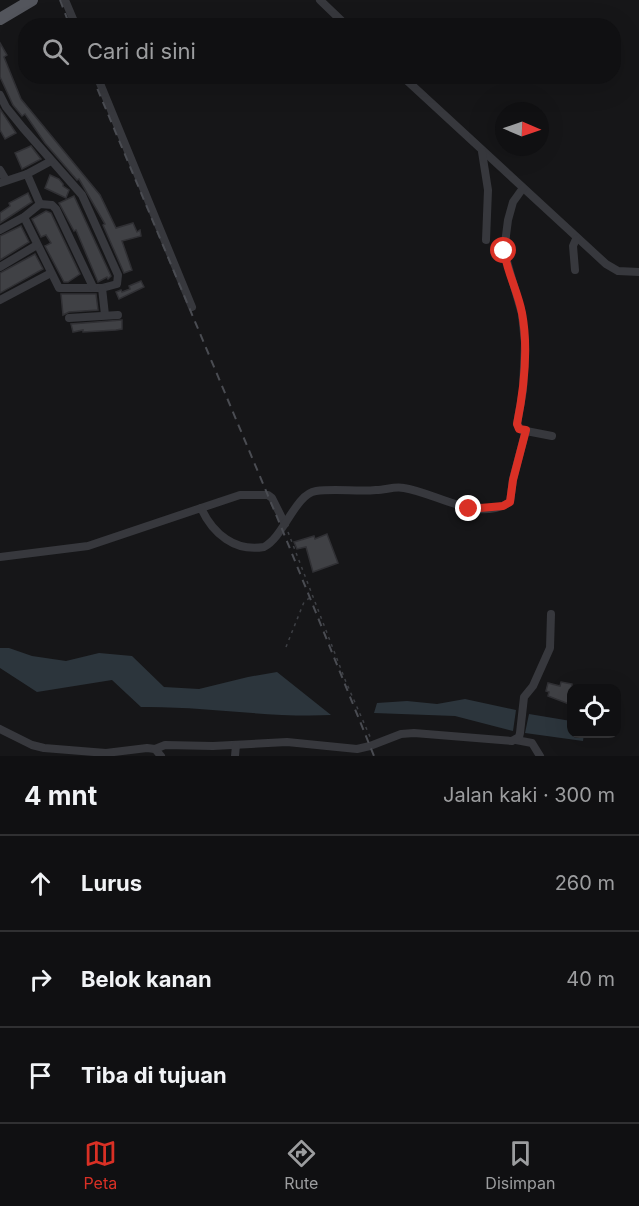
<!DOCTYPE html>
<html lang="id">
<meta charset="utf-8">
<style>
:root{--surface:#101012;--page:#19191b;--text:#f1f3f6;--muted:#9c9d9f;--line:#303032;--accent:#d93025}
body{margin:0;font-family:Inter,sans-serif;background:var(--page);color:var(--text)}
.controls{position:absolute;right:18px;bottom:18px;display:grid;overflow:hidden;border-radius:12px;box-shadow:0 6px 24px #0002}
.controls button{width:54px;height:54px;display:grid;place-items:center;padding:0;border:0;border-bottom:2px solid var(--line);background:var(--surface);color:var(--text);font:30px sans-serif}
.compass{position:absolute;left:495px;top:102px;width:54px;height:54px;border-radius:50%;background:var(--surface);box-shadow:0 6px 24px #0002;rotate:92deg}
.stop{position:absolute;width:18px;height:18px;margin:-14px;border:4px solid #d93025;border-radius:50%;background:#fff}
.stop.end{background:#d93025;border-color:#fff;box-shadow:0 2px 6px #0008}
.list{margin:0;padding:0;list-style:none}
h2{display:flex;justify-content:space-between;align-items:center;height:78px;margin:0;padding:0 24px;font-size:26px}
h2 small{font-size:20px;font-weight:400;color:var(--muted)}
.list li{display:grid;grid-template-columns:39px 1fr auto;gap:18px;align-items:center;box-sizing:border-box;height:96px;padding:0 24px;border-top:2px solid var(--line)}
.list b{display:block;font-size:22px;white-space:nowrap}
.list em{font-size:20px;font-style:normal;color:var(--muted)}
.icon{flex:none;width:33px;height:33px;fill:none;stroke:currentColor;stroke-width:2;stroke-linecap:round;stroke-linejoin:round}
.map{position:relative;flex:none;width:639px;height:756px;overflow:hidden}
.search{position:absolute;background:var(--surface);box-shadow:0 6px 24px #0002;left:18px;right:18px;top:18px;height:66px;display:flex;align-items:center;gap:15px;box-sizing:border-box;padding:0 21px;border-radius:24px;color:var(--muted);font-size:22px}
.sheet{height:366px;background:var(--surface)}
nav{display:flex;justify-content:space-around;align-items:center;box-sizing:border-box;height:84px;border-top:2px solid var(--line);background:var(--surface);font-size:16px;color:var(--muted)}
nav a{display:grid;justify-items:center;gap:3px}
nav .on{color:var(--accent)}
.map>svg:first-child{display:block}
.water{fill:#2c353c}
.building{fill:#404145;stroke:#303034;stroke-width:1.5}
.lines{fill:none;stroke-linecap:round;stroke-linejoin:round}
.path{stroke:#3d3f44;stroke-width:1.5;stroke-dasharray:3 4.5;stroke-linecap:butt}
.minor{stroke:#37383d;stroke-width:8}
.primary{stroke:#53555c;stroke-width:12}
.rail{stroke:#4a4c52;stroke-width:2;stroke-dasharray:8 6;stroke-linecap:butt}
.route{stroke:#d93025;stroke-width:8}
</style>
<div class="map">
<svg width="639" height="756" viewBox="0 0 639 756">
<rect width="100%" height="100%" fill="#161618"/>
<!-- water -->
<g class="water">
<path d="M0,648H9L32,656L66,661L99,653L132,656L164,687L199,689L248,677L277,672L331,715C267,718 205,706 141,707L112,680L37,692L0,668Z"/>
<polygon points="465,699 516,710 513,731 455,716 374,713 377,703 407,701 437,704"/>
<polygon points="529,714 571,721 572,734 584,734 583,741 525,733"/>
</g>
<!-- building -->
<g class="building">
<polygon points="0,43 7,55 4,57 21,99 100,195 116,228 133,223 137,232 140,230 141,236 122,241 132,270 124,273 103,225 105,224 79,179 77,180 45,143 25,114 22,116 13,105 0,77"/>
<polygon points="0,109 16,133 5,139 0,130"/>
<polygon points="31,146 41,159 22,169 15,153"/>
<polygon points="50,175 59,179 63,184 63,186 69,190 66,198 45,188"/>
<polygon points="28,193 32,202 0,223 0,213 10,206 9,203"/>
<polygon points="74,196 111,276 108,279 107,277 98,282 76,230 74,231 59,203"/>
<polygon points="46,211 51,213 80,274 68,282 64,282 45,246 51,243 46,235 41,237 32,219"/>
<polygon points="21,226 29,242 0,260 0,236"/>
<polygon points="35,254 43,269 0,293 0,273"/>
<polygon points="141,281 144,287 119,299 116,292 121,290 122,292 130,289 129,286"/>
<polygon points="61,294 96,294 98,310 69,312 63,315"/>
<polygon points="122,320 122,329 116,330 83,332 83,330 73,332 71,324"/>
<polygon points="327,534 338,563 313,572 306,547 297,549 294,542 314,536 315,539"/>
<polygon points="561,682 572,684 569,704 548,696 549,692 546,691 548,683 560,686"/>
</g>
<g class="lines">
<!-- path -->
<g class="path">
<polyline points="288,532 346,682 371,739"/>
<polyline points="286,647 304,602 312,596"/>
</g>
<!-- minor -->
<g class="minor">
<polyline points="65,0 76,26"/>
<polyline points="320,0 347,26"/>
<polyline points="97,76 192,307"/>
<polyline points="402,76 606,264 618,271 639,272"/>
<polyline points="0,95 6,107 23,128 82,195 118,275 117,284 102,288 59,288 24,217"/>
<polyline points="482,152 488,190 486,240"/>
<polyline points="0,170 6,180"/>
<polyline points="27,174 40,204"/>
<polyline points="0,183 27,174 51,161"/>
<polyline points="523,188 513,202 508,220 504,251 522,314 525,343 523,390 517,424 521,430 552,436"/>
<polyline points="0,230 24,217 40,204 52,205 56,209 93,287"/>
<polyline points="0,267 37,245"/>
<polyline points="575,270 573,246 576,239"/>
<polyline points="102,288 105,315"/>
<polyline points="0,300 51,273"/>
<polyline points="69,318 118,315"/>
<polyline points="201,508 240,495 268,495 272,498 285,524"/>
<path d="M0,557L88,546L201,508C213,534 235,552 264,547C284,537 295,494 316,491C336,488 357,492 376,490C386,490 394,486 404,488C437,493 477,523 510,502L513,479L526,430"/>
<polyline points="0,729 32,745 44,748 106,753 147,748 155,749 161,756"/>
<polyline points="516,740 532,743 540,756"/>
<polyline points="155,749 165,745 213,746 287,742 357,749 370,746 401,734 414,733 512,741 519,737 520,733 524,697 533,686 550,648 551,614"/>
<polyline points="235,756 236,745"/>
</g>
<!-- primary -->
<polyline class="primary" points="0,19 32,0"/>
<!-- rail -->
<g class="rail">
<polyline points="60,0 70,26"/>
<polyline points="92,76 282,529 374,756"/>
</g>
</g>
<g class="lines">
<!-- route -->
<path class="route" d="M469,509L503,506L510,502L513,480L526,430L519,429L517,424C524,389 529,350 522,313C518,292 507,272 504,251"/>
</g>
</svg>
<div class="controls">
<button><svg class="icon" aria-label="locate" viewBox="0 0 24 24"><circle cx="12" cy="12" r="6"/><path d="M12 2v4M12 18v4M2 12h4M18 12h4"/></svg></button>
</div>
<svg class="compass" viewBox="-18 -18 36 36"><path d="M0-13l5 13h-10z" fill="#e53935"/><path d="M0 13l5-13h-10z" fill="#9c9d9f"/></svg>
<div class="stop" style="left:504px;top:251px"></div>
<div class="stop end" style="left:469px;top:509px"></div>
<div class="search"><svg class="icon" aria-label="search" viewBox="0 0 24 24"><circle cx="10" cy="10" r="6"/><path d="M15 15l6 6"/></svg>Cari di sini</div>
</div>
<section class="sheet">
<h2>4 mnt<small>Jalan kaki · 300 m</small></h2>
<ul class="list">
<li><svg class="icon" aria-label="ahead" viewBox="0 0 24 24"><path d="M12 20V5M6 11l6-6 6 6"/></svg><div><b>Lurus</b></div><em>260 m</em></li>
<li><svg class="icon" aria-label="right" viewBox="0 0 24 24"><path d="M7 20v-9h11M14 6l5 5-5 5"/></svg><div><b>Belok kanan</b></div><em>40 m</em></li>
<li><svg class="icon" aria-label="arrive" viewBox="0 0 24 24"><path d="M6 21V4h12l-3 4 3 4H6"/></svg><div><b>Tiba di tujuan</b></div></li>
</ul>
</section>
<nav>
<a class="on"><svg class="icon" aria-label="map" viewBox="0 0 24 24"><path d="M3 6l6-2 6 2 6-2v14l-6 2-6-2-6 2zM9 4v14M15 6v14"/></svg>Peta</a>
<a><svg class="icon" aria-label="directions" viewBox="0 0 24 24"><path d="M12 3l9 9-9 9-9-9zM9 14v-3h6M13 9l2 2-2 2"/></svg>Rute</a>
<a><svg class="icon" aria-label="saved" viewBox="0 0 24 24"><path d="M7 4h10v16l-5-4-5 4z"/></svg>Disimpan</a>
</nav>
